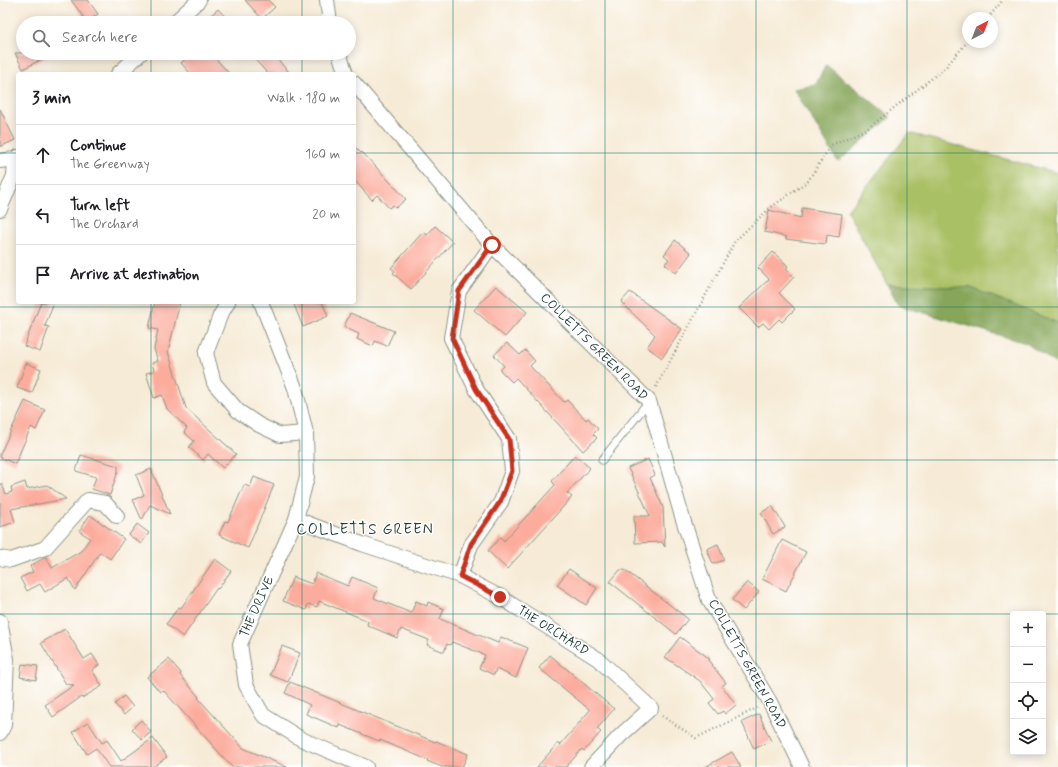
<!DOCTYPE html>
<meta charset="utf-8">
<style>
:root{--surface:#fff;--page:#f6f6f6;--text:#202124;--muted:#757577;--line:#e0e0e0}
body{margin:0;font-family:Mynerve,sans-serif;background:var(--page);color:var(--text)}
.controls{position:absolute;right:12px;bottom:12px;display:grid;overflow:hidden;border-radius:4px;box-shadow:0 2px 10px #0003}
.controls button{width:36px;height:36px;display:grid;place-items:center;padding:0;border:0;border-bottom:1px solid var(--line);background:var(--surface);color:var(--text);font:20px sans-serif}
.compass{position:absolute;left:962px;top:12px;width:36px;height:36px;border-radius:50%;background:var(--surface);box-shadow:0 2px 10px #0003;rotate:42deg}
.stop{position:absolute;width:12px;height:12px;margin:-9px;border:3px solid #c8321e;border-radius:50%;background:#fff}
.stop.end{background:#c8321e;border-color:#fff;box-shadow:0 1px 4px #0008}
.list{margin:0;padding:0;list-style:none}
h2{display:flex;justify-content:space-between;align-items:center;height:52px;margin:0;padding:0 16px;font-size:17px}
h2 small{font-size:13px;font-weight:400;color:var(--muted)}
.list li{display:grid;grid-template-columns:26px 1fr auto;gap:12px;align-items:center;box-sizing:border-box;height:60px;padding:0 16px;border-top:1px solid var(--line)}
.list b{display:block;font-size:15px;white-space:nowrap}
.list p{margin:0;font-size:13px;white-space:nowrap;color:var(--muted)}
.list em{font-size:13px;font-style:normal;color:var(--muted)}
.icon{flex:none;width:22px;height:22px;fill:none;stroke:currentColor;stroke-width:2;stroke-linecap:round;stroke-linejoin:round}
.map{position:relative;flex:none;width:1058px;height:767px;overflow:hidden}
.search{position:absolute;background:var(--surface);box-shadow:0 2px 10px #0003;left:16px;top:16px;width:340px;height:44px;display:flex;align-items:center;gap:10px;box-sizing:border-box;padding:0 14px;border-radius:22px;color:var(--muted);font-size:15px}
.panel{position:absolute;background:var(--surface);box-shadow:0 2px 10px #0003;left:16px;top:72px;width:340px;height:232px;border-radius:4px}
.map>svg:first-child{display:block}
.green{fill:#aac065;stroke:#647e4c}
.forest{fill:#87a65a;stroke:#537247}
.building{fill:#fcac9c}
.lines{fill:none;stroke-linecap:round;stroke-linejoin:round}
.service-casing{stroke:#8a9485;stroke-width:9}
.minor-casing{stroke:#8a9485;stroke-width:16}
.path{stroke:#8a9485;stroke-width:2.5;stroke-dasharray:1 3;stroke-linecap:butt}
.service{stroke:#fff;stroke-width:7}
.minor{stroke:#fff;stroke-width:14}
.route{stroke:#c8321e;stroke-width:5}
.grid{fill:none;stroke:#0f766e;stroke-width:1;stroke-opacity:0.55}
.labels{text-anchor:middle;dominant-baseline:central;stroke-width:3;stroke-linejoin:round;paint-order:stroke}
.street-label{font-size:13px;fill:#1f3d34;stroke:#fff}
.quarter-label{font-size:15px;letter-spacing:1px;fill:#1f3d34;stroke:#fff}
</style>
<div class="map">
<svg width="1058" height="767" viewBox="0 0 1058 767">
<rect width="100%" height="100%" fill="#fff"/>
<filter id="ink" filterUnits="userSpaceOnUse"><feTurbulence type="fractalNoise" baseFrequency=".025" numOctaves="2"/><feDisplacementMap in="SourceGraphic" scale="8" xChannelSelector="R" yChannelSelector="G"/><feConvolveMatrix kernelMatrix="1 2 1 2 8 2 1 2 1" color-interpolation-filters="sRGB"/></filter>
<filter id="wash" filterUnits="userSpaceOnUse"><feTurbulence type="fractalNoise" baseFrequency=".012" numOctaves="4" result="noise"/><feDisplacementMap in="SourceGraphic" scale="16" xChannelSelector="R" yChannelSelector="G"/><feGaussianBlur stdDeviation="0.9" result="paint"/><feColorMatrix in="noise" values="0 0 0 0 0 0 0 0 0 0 0 0 0 0 0 0 0 1.4 0 .05"/><feComposite in="paint" operator="in"/></filter>
<g filter="url(#wash)">
<rect width="100%" height="100%" fill="#f6ebd6"/>
<!-- green -->
<polygon class="green" points="909,133 1058,173 1058,323 971,288 887,284 847,211"/>
<!-- forest -->
<g class="forest">
<polygon points="826,65 891,117 838,162 794,89 815,85"/>
<polygon points="887,284 971,288 1058,323 1058,365 1026,343 898,305"/>
</g>
<g id="blocks">
<!-- building -->
<g class="building">
<polygon points="71,0 88,0 98,14 87,22"/>
<polygon points="245,0 268,0 275,7 262,19"/>
<polygon points="218,9 231,23 202,23"/>
<polygon points="15,53 54,53 23,69"/>
<polygon points="192,53 210,53 230,74 191,74 181,63"/>
<polygon points="249,53 271,53 291,74 268,74"/>
<polygon points="0,109 15,140 0,147"/>
<polygon points="354,146 361,153 362,152 406,199 396,208 393,205 389,208 377,195 372,200 354,180"/>
<polygon points="802,208 842,214 839,237 827,235 826,244 785,239 787,237 765,232 769,210 801,218"/>
<polygon points="435,226 453,242 411,289 393,273 395,271 391,268 423,232 427,235"/>
<polygon points="675,240 691,253 676,273 665,264 669,259 664,255"/>
<polygon points="773,252 788,266 786,269 794,277 779,293 795,309 782,322 779,319 769,329 763,323 758,327 739,308 769,279 758,268"/>
<polygon points="496,286 527,312 505,337 474,310"/>
<polygon points="630,292 682,329 662,358 647,347 655,335 621,302"/>
<polygon points="41,302 54,302 45,326 49,327 40,352 24,346"/>
<polygon points="155,302 180,302 168,352 186,408 236,454 223,468 208,454 203,460 189,447 194,441 184,432 187,428 167,409 162,395 154,398 146,373 154,371 152,363 158,361 154,349 158,330 149,328"/>
<polygon points="293,302 322,302 328,316 303,327"/>
<polygon points="350,313 394,331 387,346 375,341 373,346 357,339 359,334 344,327"/>
<polygon points="507,343 520,355 525,350 535,361 530,366 564,402 567,400 586,420 588,418 598,429 593,434 597,438 583,451 516,378 512,382 500,370 504,366 494,355"/>
<polygon points="26,363 41,369 32,393 17,388"/>
<polygon points="25,401 45,410 36,430 31,427 15,464 0,457 0,454"/>
<polygon points="81,455 118,466 118,471 110,495 92,489 96,477 76,471"/>
<polygon points="575,455 590,468 567,493 572,497 507,569 488,551 501,537 504,541 555,485 552,481"/>
<polygon points="648,459 655,475 650,478 663,507 665,547 662,542 635,543 634,516 650,516 628,468"/>
<polygon points="151,469 170,514 150,505 142,520 133,500 144,495 136,475"/>
<polygon points="254,477 274,485 248,548 219,535 225,521 228,522 244,485 250,487"/>
<polygon points="25,482 27,489 47,485 66,499 11,509 15,522 0,527 0,484 2,484 6,494 12,492 11,487"/>
<polygon points="772,506 785,527 773,534 761,513"/>
<polygon points="90,515 124,539 110,559 100,552 75,590 68,578 45,592 40,584 27,591 20,578 33,572 30,566 46,557 52,568 81,551 90,538 79,531"/>
<polygon points="137,524 149,533 141,544 129,535"/>
<polygon points="782,540 806,552 786,591 762,579"/>
<polygon points="718,544 724,560 713,564 707,549"/>
<polygon points="215,559 231,571 218,589 217,588 183,637 166,624 179,607 181,608"/>
<polygon points="569,569 597,588 586,605 557,585"/>
<polygon points="620,570 625,570 688,619 676,634 610,582"/>
<polygon points="316,573 348,586 352,577 378,588 374,598 411,613 416,601 427,606 428,602 444,609 440,619 498,643 501,637 528,648 516,678 496,669 494,675 479,668 485,655 452,642 450,645 447,644 444,652 427,645 429,640 401,629 397,638 367,625 368,621 319,601 317,607 308,604 306,610 283,601 293,577 312,584"/>
<polygon points="747,582 759,592 744,610 732,600"/>
<polygon points="65,629 84,659 92,654 99,665 92,670 102,686 82,698 81,697 53,717 45,705 74,685 66,684 41,643"/>
<polygon points="680,637 710,659 708,660 726,683 722,686 736,705 725,714 723,711 718,714 709,703 714,699 700,681 665,657"/>
<polygon points="282,646 300,653 288,682 270,675"/>
<polygon points="550,655 614,709 597,729 601,732 584,751 582,749 566,767 537,767 558,743 560,745 590,710 539,668"/>
<polygon points="169,659 181,673 180,675 199,697 198,698 243,748 287,767 232,767 163,690 160,692 147,677"/>
<polygon points="22,664 38,666 36,680 20,677"/>
<polygon points="290,682 435,742 436,741 468,754 462,767 442,767 427,761 428,760 380,740 379,741 340,725 339,728 306,714 310,705 285,693"/>
<polygon points="124,696 133,707 124,715 115,704"/>
<polygon points="759,714 771,741 754,749 742,722"/>
<polygon points="141,720 151,732 142,740 132,729"/>
<polygon points="88,722 102,743 107,740 121,761 153,738 167,757 153,767 109,767 96,748 87,754 73,732"/>
<polygon points="732,752 741,767 705,767"/>
</g>
</g>
</g>
<g filter="url(#ink)">
<use href="#blocks" fill-opacity="0" stroke="#8a9485" stroke-width="1"/>
<g class="lines">
<defs>
<polyline id="service" points="602,460 649,401"/>
<g id="minor">
<polyline points="327,0 330,23"/>
<polyline points="174,23 199,0"/>
<polyline points="339,53 346,74"/>
<polyline points="118,74 141,53"/>
<polyline points="354,83 492,245 649,401 681,513 709,600 770,702 802,767"/>
<polyline points="0,161 15,159 18,157"/>
<polyline points="0,209 14,176 15,159"/>
<polyline points="228,302 220,316 206,353 214,383 238,411 259,425 280,435 306,433"/>
<polyline points="261,302 295,388 306,433 307,477 296,519 240,644 246,685 263,715 301,739 366,767"/>
<polyline points="296,519 362,544 460,576 500,597 598,659 651,708 621,735 591,767"/>
<polyline points="0,558 11,560 45,548 88,500 105,503 117,516"/>
<polyline points="460,576 471,545 501,502 512,471 509,439 476,389 451,338 459,291 492,245"/>
<polyline points="0,621 7,659 4,725 0,733"/>
</g>
</defs>
<!-- service casing -->
<use href="#service" class="service-casing"/>
<!-- minor casing -->
<use href="#minor" class="minor-casing"/>
<!-- path -->
<g class="path">
<polyline points="988,18 1003,0"/>
<polyline points="656,387 735,241 770,208 808,181 831,145 867,129 945,68 968,41"/>
<polyline points="662,716 696,738 757,708"/>
</g>
<!-- service -->
<use href="#service" class="service"/>
<!-- minor -->
<use href="#minor" class="minor"/>
</g>
</g>
<g class="lines" filter="url(#ink)">
<!-- route -->
<polyline class="route" points="492,245 459,291 452,338 476,389 509,439 512,471 500,502 471,544 460,576 500,597"/>
</g>
<!-- grid -->
<path class="grid" d="M151,0V23M302,0V23M453,0V767M605,0V767M756,0V767M907,0V767M151,53V74M302,53V74M0,153H18M354,153H1058M151,302V767M302,302V767M0,307H1058M0,460H1058M0,614H1058"/>
<g class="labels">
<!-- street labels -->
<g class="street-label">
<text transform="translate(594 347) rotate(45)">COLLETTS GREEN ROAD</text>
<text transform="translate(257 607) rotate(-66)">THE DRIVE</text>
<text transform="translate(553 631) rotate(32)">THE ORCHARD</text>
<text transform="translate(747 664) rotate(61)">COLLETTS GREEN ROAD</text>
</g>
<!-- quarter labels -->
<g class="quarter-label">
<text x="365" y="530">COLLETTS GREEN</text>
</g>
</g>
</svg>
<div class="controls">
<button>+</button>
<button>−</button>
<button><svg class="icon" aria-label="locate" viewBox="0 0 24 24"><circle cx="12" cy="12" r="6"/><path d="M12 2v4M12 18v4M2 12h4M18 12h4"/></svg></button>
<button><svg class="icon" aria-label="layers" viewBox="0 0 24 24"><path d="M12 4l9 5-9 5-9-5zM3 14l9 5 9-5"/></svg></button>
</div>
<svg class="compass" viewBox="-18 -18 36 36"><path d="M0-13l5 13h-10z" fill="#e53935"/><path d="M0 13l5-13h-10z" fill="#757577"/></svg>
<div class="stop" style="left:492px;top:245px"></div>
<div class="stop end" style="left:500px;top:597px"></div>
<div class="search"><svg class="icon" aria-label="search" viewBox="0 0 24 24"><circle cx="10" cy="10" r="6"/><path d="M15 15l6 6"/></svg>Search here</div>
<section class="panel">
<h2>3 min<small>Walk · 180 m</small></h2>
<ul class="list">
<li><svg class="icon" aria-label="ahead" viewBox="0 0 24 24"><path d="M12 20V5M6 11l6-6 6 6"/></svg><div><b>Continue</b><p>The Greenway</p></div><em>160 m</em></li>
<li><svg class="icon" aria-label="left" viewBox="0 0 24 24"><path d="M17 20v-9H6M10 6l-5 5 5 5"/></svg><div><b>Turn left</b><p>The Orchard</p></div><em>20 m</em></li>
<li><svg class="icon" aria-label="arrive" viewBox="0 0 24 24"><path d="M6 21V4h12l-3 4 3 4H6"/></svg><div><b>Arrive at destination</b></div></li>
</ul>
</section>
</div>
